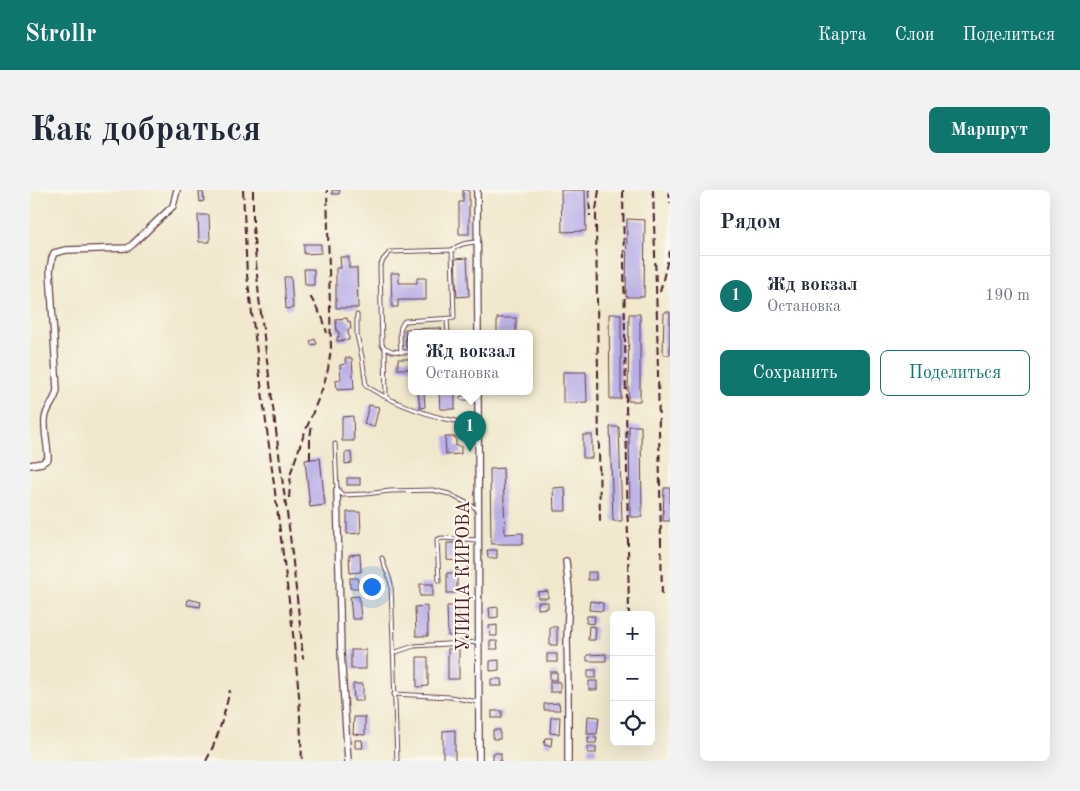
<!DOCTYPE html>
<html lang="ru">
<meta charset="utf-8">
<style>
:root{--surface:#fff;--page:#f2f2f3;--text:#1f2937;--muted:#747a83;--line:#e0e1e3;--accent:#0f766e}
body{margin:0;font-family:"Old Standard TT",serif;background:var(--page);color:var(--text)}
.controls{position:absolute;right:15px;bottom:15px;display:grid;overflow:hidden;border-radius:8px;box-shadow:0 5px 20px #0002}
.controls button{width:45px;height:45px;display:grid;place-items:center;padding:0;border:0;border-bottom:1px solid var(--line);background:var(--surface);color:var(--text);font:25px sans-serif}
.you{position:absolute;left:341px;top:396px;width:18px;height:18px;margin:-12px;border:4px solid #fff;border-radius:50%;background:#1a73e8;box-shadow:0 0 0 8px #1a73e833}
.badge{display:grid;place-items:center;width:32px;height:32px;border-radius:50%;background:var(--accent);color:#fff;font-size:16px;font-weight:700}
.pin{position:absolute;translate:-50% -41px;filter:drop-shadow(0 1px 2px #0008)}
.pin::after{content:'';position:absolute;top:26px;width:18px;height:15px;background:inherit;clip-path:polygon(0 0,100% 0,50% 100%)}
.popup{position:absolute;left:378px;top:140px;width:125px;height:65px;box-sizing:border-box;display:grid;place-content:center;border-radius:8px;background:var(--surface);filter:drop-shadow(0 1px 4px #0005);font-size:16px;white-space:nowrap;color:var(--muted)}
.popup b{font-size:19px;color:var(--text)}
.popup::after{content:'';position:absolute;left:50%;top:100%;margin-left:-10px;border:10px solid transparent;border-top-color:var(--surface)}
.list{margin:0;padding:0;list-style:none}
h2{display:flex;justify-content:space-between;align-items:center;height:65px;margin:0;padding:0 20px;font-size:21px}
h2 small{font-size:16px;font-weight:400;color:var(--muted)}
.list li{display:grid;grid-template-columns:32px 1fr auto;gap:15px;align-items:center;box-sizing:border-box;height:80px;padding:0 20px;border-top:1px solid var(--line)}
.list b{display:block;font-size:19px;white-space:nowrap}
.list p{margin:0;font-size:16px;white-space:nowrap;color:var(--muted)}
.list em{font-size:16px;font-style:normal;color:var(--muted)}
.actions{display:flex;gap:10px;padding:15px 20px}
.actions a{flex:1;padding:11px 0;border:1px solid var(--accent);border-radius:8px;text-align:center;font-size:18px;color:var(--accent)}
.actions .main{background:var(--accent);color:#fff}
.icon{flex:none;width:28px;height:28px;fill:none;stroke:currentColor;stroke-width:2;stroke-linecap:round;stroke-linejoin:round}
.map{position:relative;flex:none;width:640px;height:571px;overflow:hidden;border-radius:8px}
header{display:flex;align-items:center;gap:30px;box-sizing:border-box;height:70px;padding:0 25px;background:var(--accent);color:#fff}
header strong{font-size:24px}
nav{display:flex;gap:28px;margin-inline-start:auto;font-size:18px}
.intro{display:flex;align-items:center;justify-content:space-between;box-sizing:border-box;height:120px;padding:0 30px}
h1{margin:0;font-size:35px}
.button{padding:12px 22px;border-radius:8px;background:var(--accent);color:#fff;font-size:18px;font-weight:700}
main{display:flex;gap:30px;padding:0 30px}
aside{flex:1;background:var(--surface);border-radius:8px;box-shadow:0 5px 20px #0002}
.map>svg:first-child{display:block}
.building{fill:#b9afe7}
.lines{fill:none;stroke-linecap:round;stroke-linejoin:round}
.lane-casing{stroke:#633d43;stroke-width:5}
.street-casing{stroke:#633d43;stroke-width:8}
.lane{stroke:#fff;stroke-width:3}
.street{stroke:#fff;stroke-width:5.5}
.rail{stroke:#4a1f2b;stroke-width:2;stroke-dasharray:8 4;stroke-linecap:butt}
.labels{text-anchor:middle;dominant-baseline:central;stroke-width:4.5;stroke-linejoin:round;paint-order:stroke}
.street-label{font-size:18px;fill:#4a1f2b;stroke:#fbf7ec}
</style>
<header>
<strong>Strollr</strong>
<nav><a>Карта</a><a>Слои</a><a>Поделиться</a></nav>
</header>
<div class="intro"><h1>Как добраться</h1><a class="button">Маршрут</a></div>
<main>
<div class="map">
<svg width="640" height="571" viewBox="0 0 640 571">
<rect width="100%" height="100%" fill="#fbf7ec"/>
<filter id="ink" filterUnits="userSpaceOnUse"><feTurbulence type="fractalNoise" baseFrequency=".02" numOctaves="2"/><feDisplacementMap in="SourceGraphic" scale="10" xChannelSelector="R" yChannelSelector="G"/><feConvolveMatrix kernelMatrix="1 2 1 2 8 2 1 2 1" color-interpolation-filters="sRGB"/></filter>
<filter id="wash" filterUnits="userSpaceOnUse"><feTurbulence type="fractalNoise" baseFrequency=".0096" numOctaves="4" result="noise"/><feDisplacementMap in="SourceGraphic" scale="20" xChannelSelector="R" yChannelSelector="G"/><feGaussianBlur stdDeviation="1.12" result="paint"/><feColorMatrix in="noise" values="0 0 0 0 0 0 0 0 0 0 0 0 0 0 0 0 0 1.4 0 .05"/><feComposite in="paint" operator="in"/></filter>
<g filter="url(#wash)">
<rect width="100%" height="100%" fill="#f0e7cc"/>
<g id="blocks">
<!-- building -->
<g class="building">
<polygon points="302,0 310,0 309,4 302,4"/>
<polygon points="433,0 439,0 439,44 429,44 429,12 433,12"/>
<polygon points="531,0 555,0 556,41 532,42"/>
<polygon points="169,2 173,2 174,11 170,12"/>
<polygon points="168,25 179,25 180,52 169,52"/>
<polygon points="597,29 615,30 614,107 596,107"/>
<polygon points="274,54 291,54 291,63 274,64"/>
<polygon points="310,67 319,67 319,78 327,78 328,118 306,118 306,78 311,78"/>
<polygon points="437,68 439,106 427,107 425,69"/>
<polygon points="274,79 284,79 284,95 275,95"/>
<polygon points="361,83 369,83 369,93 387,93 387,88 396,88 396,110 368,110 368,117 362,117"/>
<polygon points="254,87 261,87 263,118 256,119"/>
<polygon points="634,122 640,122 640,165 633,165"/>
<polygon points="579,124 591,124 591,209 580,209"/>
<polygon points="599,124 610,124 610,211 598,211"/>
<polygon points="317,128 318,132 320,131 321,139 318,139 319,150 307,151 307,147 309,147 309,142 307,142 306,129"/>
<rect x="467" y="128" width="19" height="15"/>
<polygon points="411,138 412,143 381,143 381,157 376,157 375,139"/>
<polygon points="285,149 287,154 281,155 280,151"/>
<polygon points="315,168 322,168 324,199 307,200 306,190 311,189 310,175 316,174"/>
<rect x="368" y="169" width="13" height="10"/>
<polygon points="533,182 556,182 557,212 533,213"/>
<polygon points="388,201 394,201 395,217 390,218"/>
<polygon points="409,201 425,201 425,219 410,219"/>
<polygon points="339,215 349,217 344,237 334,234"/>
<polygon points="323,226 324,251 312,251 312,227"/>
<polygon points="599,236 611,236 612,327 600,327"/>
<polygon points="580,237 589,237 592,331 583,331"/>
<rect x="553" y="245" width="9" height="23"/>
<polygon points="415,247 426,247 426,256 431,256 431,264 416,265"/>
<polygon points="321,262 322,273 315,274 315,263"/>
<polygon points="290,268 295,315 280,317 275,270"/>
<polygon points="473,278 475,344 493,343 493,354 461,354 460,279"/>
<rect x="317" y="288" width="13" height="7"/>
<polygon points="535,297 536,321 524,321 523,298"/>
<polygon points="634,298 640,298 640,331 633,331"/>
<polygon points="317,322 330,322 331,343 317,344"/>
<polygon points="417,353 429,353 428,371 417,370"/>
<polygon points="457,360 467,360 467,368 458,368"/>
<polygon points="330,364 331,382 320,383 319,365"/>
<rect x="558" y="382" width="8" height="8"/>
<rect x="417" y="383" width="10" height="20"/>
<rect x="320" y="388" width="8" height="10"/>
<rect x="390" y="394" width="13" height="12"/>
<polygon points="518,401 518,408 508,408 508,402"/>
<polygon points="329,406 331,429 322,429 320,407"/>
<polygon points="158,409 171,412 170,417 157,415"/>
<polygon points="560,411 573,413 573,421 559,420"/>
<polygon points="508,412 518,412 518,418 508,419"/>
<polygon points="397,416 398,446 386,446 385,417"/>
<polygon points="417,416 429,416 429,446 418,446"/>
<polygon points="468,417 468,427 460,428 459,418"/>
<polygon points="557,426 565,426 564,434 556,433"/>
<polygon points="467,435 467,446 460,446 459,436"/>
<polygon points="559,436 566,437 565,450 558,450"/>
<rect x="520" y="437" width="7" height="18"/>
<polygon points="460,451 467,451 468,459 460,459"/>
<rect x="418" y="459" width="11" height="30"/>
<rect x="321" y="460" width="15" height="19"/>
<rect x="517" y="464" width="10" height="8"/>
<polygon points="576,464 576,471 557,471 557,465"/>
<polygon points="387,467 398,467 398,496 387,497"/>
<polygon points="469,470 469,480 460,481 460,471"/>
<rect x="558" y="480" width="8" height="8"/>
<rect x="520" y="482" width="7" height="8"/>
<polygon points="461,489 471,489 472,496 461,496"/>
<rect x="559" y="491" width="8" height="9"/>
<rect x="520" y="492" width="10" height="10"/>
<polygon points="323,494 333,494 333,511 324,511"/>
<polygon points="529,513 530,520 514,520 514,514"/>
<rect x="462" y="521" width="10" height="7"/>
<polygon points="558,526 569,527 567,544 557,544"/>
<polygon points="324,527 335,527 335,545 323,544"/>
<polygon points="521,527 530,527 529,544 520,543"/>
<polygon points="425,540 425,571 413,571 413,541"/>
<rect x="463" y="540" width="7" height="9"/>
<polygon points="558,547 567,548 566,553 558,553"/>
<polygon points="515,548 522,548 521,556 514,555"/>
<polygon points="325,550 332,550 333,558 325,558"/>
<rect x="558" y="557" width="8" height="6"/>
<rect x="463" y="563" width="8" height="8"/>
</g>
</g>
</g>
<g filter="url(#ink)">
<use href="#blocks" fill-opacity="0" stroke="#633d43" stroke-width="1"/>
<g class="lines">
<defs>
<g id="lane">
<path d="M327,125V145L332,167L336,196C358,210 389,222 415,229C421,230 428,231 433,233C440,235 443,241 446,247"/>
<polyline points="417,129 418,143"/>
<polyline points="355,158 352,155 350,77 353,70 360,62 422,60"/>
<polyline points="371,162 381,162"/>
<path d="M356,207L355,158L362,161L371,162C371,152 367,138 375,131L424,128L422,60C429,54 436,53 445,52"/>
<polyline points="432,208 447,208"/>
<polyline points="305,254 307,300 313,305 335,304 360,301 403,300 419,304 448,319"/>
<path d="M352,368C354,377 359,385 361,394L367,571"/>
<polyline points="409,391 407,350 411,348 448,350"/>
<polyline points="363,463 384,456 449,452"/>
<polyline points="364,504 420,507 448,512"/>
</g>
<g id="street">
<polyline points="447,0 448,143"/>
<polyline points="448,201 449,571"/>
<path d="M0,275L12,273L18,269C18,256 14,242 15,229C16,218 25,212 27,200L20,80L22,68L24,63L36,60L98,58L103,54L143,16L147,0"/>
<polyline points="307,300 311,463 318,571"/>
<polyline points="536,371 539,401 537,447 538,502 538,571"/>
</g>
</defs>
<!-- lane casing -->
<use href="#lane" class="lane-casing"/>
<!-- street casing -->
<use href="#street" class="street-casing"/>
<!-- lane -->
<use href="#lane" class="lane"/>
<!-- street -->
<use href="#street" class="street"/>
<!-- rail -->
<g class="rail">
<polyline points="213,0 217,85 262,434 269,505 272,571"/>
<polyline points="223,0 223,37 229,108 253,295 259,337 270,435 273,469"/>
<polyline points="559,0 560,26"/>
<polyline points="569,0 566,20 566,34 570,332"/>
<polyline points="593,0 599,425"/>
<polyline points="623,0 627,129 632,408"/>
<polyline points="639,0 640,13"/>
<polyline points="630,102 640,61"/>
<polyline points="280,106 293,129 297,143"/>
<polyline points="280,269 280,248 282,234"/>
<polyline points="259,308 261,282 273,247 293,197 298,179 301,159 297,0"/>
<path d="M176,571C188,549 194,525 200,500"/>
</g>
</g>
</g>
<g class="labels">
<!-- street labels -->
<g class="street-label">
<text transform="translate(434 386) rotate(-90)">УЛИЦА КИРОВА</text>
</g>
</g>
</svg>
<div class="controls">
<button>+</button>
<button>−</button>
<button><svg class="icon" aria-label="locate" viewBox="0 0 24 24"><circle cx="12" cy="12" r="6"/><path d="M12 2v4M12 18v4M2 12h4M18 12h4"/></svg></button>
</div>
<div class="you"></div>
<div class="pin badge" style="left:440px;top:262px">1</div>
<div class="popup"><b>Жд вокзал</b>Остановка</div>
</div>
<aside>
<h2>Рядом<small></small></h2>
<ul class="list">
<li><span class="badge">1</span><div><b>Жд вокзал</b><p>Остановка</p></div><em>190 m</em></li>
</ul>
<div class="actions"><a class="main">Сохранить</a><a>Поделиться</a></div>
</aside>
</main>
